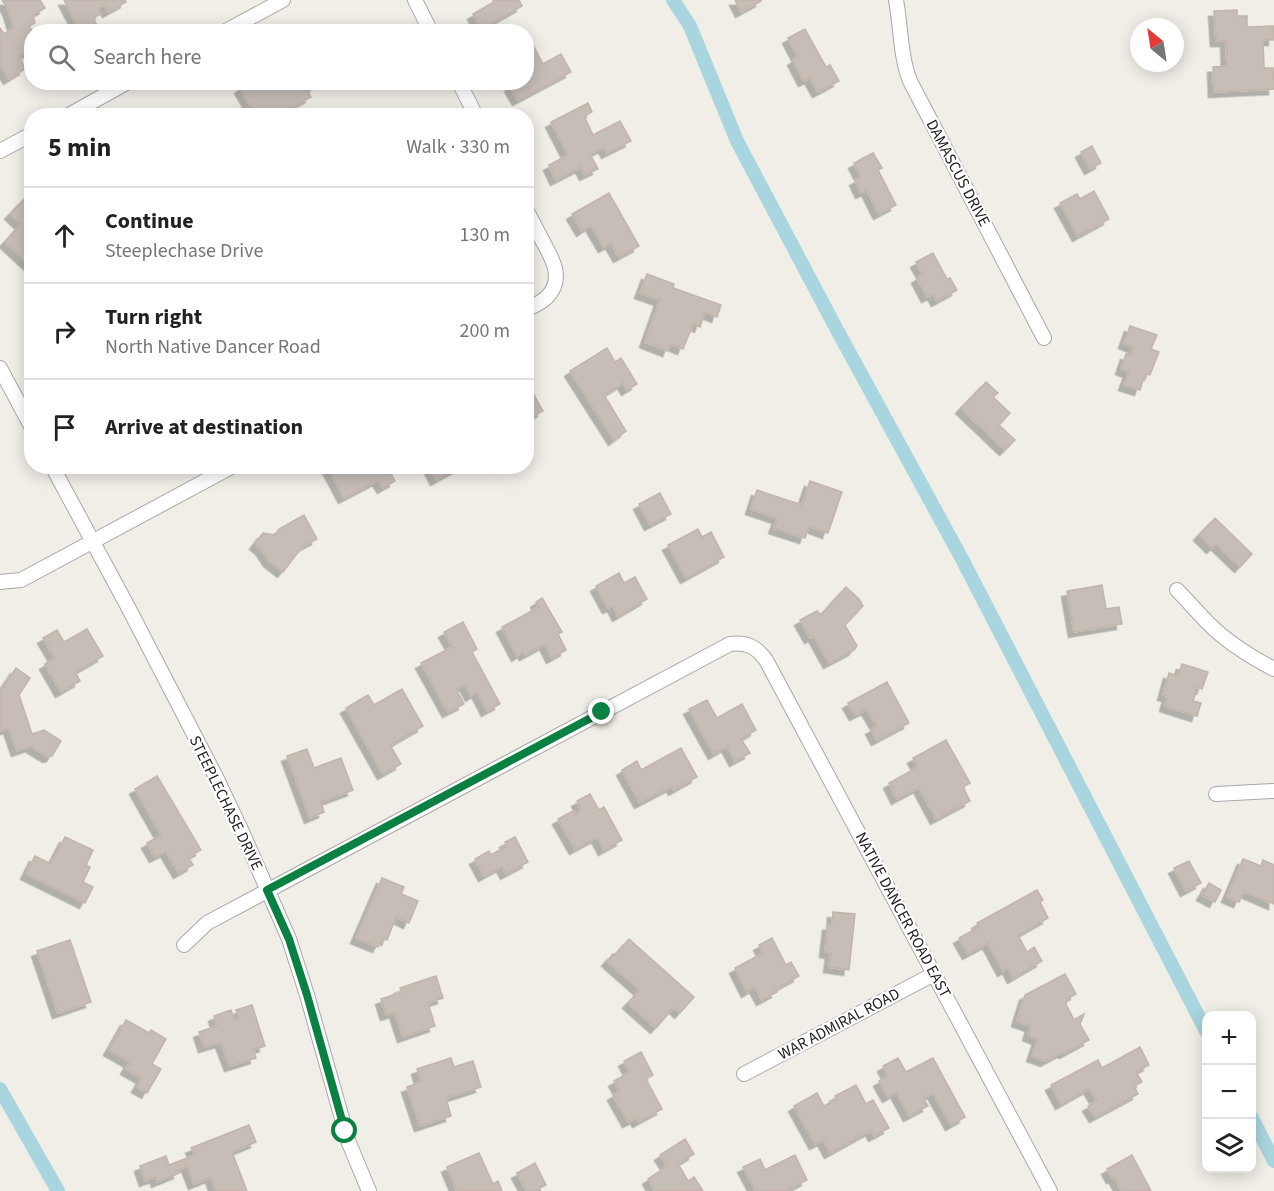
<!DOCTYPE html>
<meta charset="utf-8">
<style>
:root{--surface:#fff;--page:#f6f6f6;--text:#222;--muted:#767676;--line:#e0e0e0}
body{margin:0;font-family:"Source Sans 3",sans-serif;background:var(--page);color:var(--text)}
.controls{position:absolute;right:18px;bottom:18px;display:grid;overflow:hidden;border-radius:12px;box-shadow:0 3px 15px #0003}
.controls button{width:54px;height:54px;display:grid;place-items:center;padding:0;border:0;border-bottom:2px solid var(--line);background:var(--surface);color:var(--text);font:30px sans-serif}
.compass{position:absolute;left:1130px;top:18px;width:54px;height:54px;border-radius:50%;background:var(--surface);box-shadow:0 3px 15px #0003;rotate:330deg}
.stop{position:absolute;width:18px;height:18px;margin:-14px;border:4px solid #0b8043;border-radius:50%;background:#fff}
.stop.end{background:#0b8043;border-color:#fff;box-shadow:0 2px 6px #0008}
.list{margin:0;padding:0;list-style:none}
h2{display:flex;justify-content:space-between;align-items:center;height:78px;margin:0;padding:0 24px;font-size:26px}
h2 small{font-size:20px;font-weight:400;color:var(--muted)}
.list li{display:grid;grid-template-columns:39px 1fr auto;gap:18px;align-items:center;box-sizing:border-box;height:96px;padding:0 24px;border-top:2px solid var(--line)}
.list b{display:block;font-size:22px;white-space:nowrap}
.list p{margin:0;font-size:20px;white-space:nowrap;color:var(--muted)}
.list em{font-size:20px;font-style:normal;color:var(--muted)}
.icon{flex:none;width:33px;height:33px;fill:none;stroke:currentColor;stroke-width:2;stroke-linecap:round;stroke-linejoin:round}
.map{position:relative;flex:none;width:1274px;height:1191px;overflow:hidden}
.search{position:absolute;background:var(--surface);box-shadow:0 3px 15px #0003;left:24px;top:24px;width:510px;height:66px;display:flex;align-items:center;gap:15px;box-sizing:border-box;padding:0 21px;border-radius:24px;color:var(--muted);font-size:22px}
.panel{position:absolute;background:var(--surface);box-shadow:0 3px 15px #0003;left:24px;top:108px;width:510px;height:366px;border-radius:24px}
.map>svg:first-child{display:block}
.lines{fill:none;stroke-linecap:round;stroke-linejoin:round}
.canal{stroke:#a9d5df;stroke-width:14}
.building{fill:#c6bdb7;stroke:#c3b4aa;stroke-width:1.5;filter:url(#shadow)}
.minor-casing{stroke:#a8a8a8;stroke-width:16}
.minor{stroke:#fff;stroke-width:14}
.route{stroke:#0b8043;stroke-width:8}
.labels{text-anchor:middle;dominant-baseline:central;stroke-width:4.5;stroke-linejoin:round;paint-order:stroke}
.street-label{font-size:16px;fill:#212121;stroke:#fff}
</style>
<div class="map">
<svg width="1274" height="1191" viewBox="0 0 1274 1191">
<defs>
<filter id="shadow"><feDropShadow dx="-5.5" dy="5.5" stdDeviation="0" flood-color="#0004"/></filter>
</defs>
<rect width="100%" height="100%" fill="#f1eee8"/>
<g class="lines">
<!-- canal -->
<g class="canal">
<polyline points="673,0 690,26 737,141 836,328 962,559 1206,1031"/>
<polyline points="0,1089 58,1191"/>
<polyline points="1252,1118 1274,1161"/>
</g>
</g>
<!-- building -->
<g class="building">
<polygon points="2,0 40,0 45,8 33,15 35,23 29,26 33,32 32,32 32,55 29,52 19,55 25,69 9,79 0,64 0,28 4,34 14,28 8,9"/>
<polygon points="64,0 125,0 126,2 108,12 104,5 98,8 101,14 93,18 101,32 81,32"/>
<polygon points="493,0 519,0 522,6 481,29 473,14 494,2"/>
<polygon points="735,0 761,0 761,1 741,12"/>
<polygon points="1237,10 1237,16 1247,16 1247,27 1273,26 1274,40 1263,40 1264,68 1273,68 1274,89 1214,92 1213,67 1227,66 1226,41 1216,41 1214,11"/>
<polygon points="805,29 826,67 830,65 839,81 818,92 810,78 804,81 793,60 798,57 788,38"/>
<polygon points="532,43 543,64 561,54 571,72 518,100 510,86 514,84 513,82 526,82 526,46"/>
<polygon points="250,82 312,82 315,87 308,92 311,97 291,108 296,116 256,116 240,88"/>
<polygon points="588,103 592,112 584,116 593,135 620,121 631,141 607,153 604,147 590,154 598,169 585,175 581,167 556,180 549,165 568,155 551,122"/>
<polygon points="1092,146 1101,163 1090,169 1081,152"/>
<polygon points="873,153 882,168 878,170 896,205 879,214 867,190 861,193 855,180 861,177 854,163"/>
<polygon points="1094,191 1109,219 1078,236 1060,203 1077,194 1080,199"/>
<polygon points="609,193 639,246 619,257 611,243 604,247 591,225 582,231 572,214"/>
<polygon points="24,199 32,206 32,263 30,265 5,242 21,224 10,214"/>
<polygon points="933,253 947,279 950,278 957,290 937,301 933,294 927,297 917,278 923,274 916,262"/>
<polygon points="647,274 674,284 673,288 721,305 717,317 705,312 700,327 693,324 683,349 671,344 668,351 645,342 660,300 640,293"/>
<polygon points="1130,326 1157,335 1151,349 1159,352 1150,375 1145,374 1140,390 1124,385 1129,372 1121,369 1126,354 1131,356 1134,347 1124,343"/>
<polygon points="607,348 615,362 621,358 637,384 627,390 623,383 604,395 626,431 614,440 570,371"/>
<polygon points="526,381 543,411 526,420"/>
<polygon points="986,382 998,393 993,397 1010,413 999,425 1015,440 1005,450 961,408"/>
<polygon points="327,466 387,466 395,481 383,488 378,480 344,498"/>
<polygon points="429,466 457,466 458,468 436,480"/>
<polygon points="810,481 842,492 828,533 809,526 805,538 774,528 778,518 751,509 757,490 802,505"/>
<polygon points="660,493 671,514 650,525 639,504"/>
<polygon points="304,515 317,539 302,547 283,572 269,561 262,550 255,544 263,533 275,535 279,529"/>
<polygon points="1215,518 1252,554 1240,567 1216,544 1212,548 1199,535"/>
<polygon points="698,529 702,537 711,532 724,557 686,578 668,545"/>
<polygon points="619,573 624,583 635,577 647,599 618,616 613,606 608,608 596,586"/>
<polygon points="1102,585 1106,609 1119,607 1122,624 1074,632 1067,591"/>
<polygon points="846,587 859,599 863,606 845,625 857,646 854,650 829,663 814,636 810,638 800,620 817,611 821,615"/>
<polygon points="542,598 562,632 558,634 566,650 552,658 545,644 525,655 523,652 517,656 502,627 539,607 536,602"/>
<polygon points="463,622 477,649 472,652 500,704 487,711 477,692 471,696 465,685 456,689 464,704 448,712 421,663 452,647 444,632"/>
<polygon points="87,629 103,656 75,672 80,681 61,692 45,664 55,658 43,638 57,630 64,642"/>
<polygon points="1182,664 1208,672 1202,689 1197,687 1193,701 1201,703 1197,716 1165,706 1168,696 1163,695 1169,673 1178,676"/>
<polygon points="16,668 30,678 19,695 32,734 44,730 61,741 52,756 48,757 32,747 34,745 17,751 9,728 0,731 0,692"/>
<polygon points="887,682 909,723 877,740 871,729 877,726 867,709 855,715 848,703"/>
<polygon points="402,689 423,726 390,745 401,764 383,774 346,708 368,695 374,705"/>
<polygon points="707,700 717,718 742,704 756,730 741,739 750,753 735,761 727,746 714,754 689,709"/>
<polygon points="946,740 970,783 963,787 970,801 936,819 919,787 897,799 889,783 918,767 913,758"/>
<polygon points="681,748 697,777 674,790 672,786 640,803 622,770 637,761 641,770"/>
<polygon points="307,749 314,768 341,758 353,790 321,802 324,812 310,818 287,756"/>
<polygon points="157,776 201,850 188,857 193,865 179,873 166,851 155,857 147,843 161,835 135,789"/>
<polygon points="590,794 599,810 604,807 622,840 604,850 597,837 575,849 558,819 573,811 575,815 582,811 577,801"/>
<polygon points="65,837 93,850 86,865 90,867 83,882 93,887 85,903 26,874 35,856 51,864"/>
<polygon points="515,837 528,862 506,874 502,866 484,876 475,859 489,851 491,855 507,846 505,842"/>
<polygon points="1243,859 1261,866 1263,860 1274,865 1274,904 1244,891 1239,902 1227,897"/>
<polygon points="1189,861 1201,883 1186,891 1174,868"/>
<polygon points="382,878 404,887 401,894 418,901 409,923 396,917 387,940 383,938 378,947 356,938"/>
<polygon points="1209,883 1221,890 1215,902 1202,895"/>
<polygon points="1037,890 1043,900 1040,902 1048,918 1018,935 1027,952 1034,947 1042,961 1013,978 1008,968 1003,971 988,943 968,954 959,938 979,927 977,923"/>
<polygon points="833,912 855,914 849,970 829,967 831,953 825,952 828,925 832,925"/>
<polygon points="772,938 786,965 791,962 799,976 775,989 777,992 762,1000 755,987 747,992 735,968 763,953 759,945"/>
<polygon points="629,939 694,997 680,1013 674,1007 656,1028 628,1003 640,990 607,961 613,954 615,955"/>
<polygon points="70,940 91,1002 58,1013 37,951"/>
<polygon points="1065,974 1076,994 1067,999 1066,1004 1074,1020 1084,1014 1080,1024 1089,1040 1065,1053 1062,1052 1046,1061 1032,1056 1038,1039 1028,1035 1031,1026 1017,1021 1025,995"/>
<polygon points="436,976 443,998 428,1003 435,1026 403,1037 395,1012 386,1015 381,999 402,992 400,988"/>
<polygon points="252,1005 265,1046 253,1050 256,1058 230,1066 221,1042 204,1047 199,1032 217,1026 214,1016 231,1010 234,1020 239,1018 236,1010"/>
<polygon points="126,1020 149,1033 151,1030 166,1039 152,1064 161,1069 147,1093 137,1087 142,1078 126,1069 130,1062 109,1050"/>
<polygon points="1140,1047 1149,1065 1136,1072 1142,1082 1134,1086 1138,1094 1095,1117 1088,1106 1097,1101 1089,1088 1061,1104 1051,1085 1098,1060 1102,1068"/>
<polygon points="641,1052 653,1075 646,1079 662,1109 638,1122 636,1118 628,1122 613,1095 620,1091 614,1081 630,1072 624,1061"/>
<polygon points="451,1058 454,1067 473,1061 481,1087 446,1098 451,1116 420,1126 407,1087 421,1082 417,1069"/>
<polygon points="898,1058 906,1072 933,1058 965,1117 951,1125 933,1093 923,1098 928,1106 909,1116 896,1092 888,1097 879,1081 888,1076 883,1066"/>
<polygon points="856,1085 866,1104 873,1100 889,1128 874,1136 871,1130 830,1153 823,1140 815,1144 794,1106 817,1093 824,1106 837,1099 835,1096"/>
<polygon points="249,1125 256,1142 232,1152 247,1191 216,1191 211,1177 194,1184 187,1166 178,1170 179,1173 157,1182 156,1177 145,1181 140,1166 166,1156 169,1165 195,1155 191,1148"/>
<polygon points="685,1139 694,1154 678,1164 688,1181 694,1177 703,1191 655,1191 648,1179 667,1166 660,1155"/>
<polygon points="479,1153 493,1184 498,1181 502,1191 457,1191 447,1167"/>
<polygon points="795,1155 807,1180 786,1191 756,1191 743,1167 760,1159 765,1170"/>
<polygon points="1132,1155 1151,1191 1122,1191 1114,1177 1112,1178 1107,1169"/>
<polygon points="535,1163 546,1185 534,1191 527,1191 517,1173"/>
</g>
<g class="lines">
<defs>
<g id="minor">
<polyline points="415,0 431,32"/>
<path d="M896,0C901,27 900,55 910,81L1044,338"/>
<polyline points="224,32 283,0"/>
<polyline points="459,82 476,116"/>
<polyline points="67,116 128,82"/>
<polyline points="0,151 32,134"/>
<path d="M526,210C532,220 537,230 542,240C552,258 565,279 547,297C541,303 533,306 526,310"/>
<polyline points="0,368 32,428"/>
<polyline points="52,466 128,607 216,777 243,834 289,939 307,995 349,1143 369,1191"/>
<polyline points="0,582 21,580 233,466"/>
<path d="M1177,590C1188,601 1198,613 1209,624C1228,643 1251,657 1274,669"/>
<polyline points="1216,794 1274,791"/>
<path d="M184,945L207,923L730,644C746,642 756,646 766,660L1050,1191"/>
<polyline points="744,1074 934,974"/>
</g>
</defs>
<!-- minor casing -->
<use href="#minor" class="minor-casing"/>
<!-- minor -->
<use href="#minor" class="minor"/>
</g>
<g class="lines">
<!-- route -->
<polyline class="route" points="345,1131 307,995 289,939 267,890 602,712"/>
</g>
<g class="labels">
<!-- street labels -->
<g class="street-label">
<text transform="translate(958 173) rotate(62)">DAMASCUS DRIVE</text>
<text transform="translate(226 803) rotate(64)">STEEPLECHASE DRIVE</text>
<text transform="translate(903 915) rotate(62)">NATIVE DANCER ROAD EAST</text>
<text transform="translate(839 1024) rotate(-28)">WAR ADMIRAL ROAD</text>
</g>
</g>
</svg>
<div class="controls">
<button>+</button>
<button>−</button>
<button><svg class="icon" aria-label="layers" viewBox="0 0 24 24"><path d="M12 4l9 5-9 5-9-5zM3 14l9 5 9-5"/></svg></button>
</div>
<svg class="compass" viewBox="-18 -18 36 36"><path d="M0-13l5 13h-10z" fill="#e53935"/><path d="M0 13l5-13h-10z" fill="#767676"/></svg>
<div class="stop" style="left:345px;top:1131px"></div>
<div class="stop end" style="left:602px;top:712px"></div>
<div class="search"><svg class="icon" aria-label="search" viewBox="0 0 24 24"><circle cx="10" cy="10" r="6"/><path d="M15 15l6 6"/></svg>Search here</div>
<section class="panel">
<h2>5 min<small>Walk · 330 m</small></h2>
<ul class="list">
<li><svg class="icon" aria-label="ahead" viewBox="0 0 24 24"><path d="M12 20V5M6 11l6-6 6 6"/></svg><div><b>Continue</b><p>Steeplechase Drive</p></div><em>130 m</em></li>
<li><svg class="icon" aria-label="right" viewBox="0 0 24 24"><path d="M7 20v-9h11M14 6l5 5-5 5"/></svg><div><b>Turn right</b><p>North Native Dancer Road</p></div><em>200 m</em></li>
<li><svg class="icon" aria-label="arrive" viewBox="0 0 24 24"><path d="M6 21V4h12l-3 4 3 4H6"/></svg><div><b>Arrive at destination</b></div></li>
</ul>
</section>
</div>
